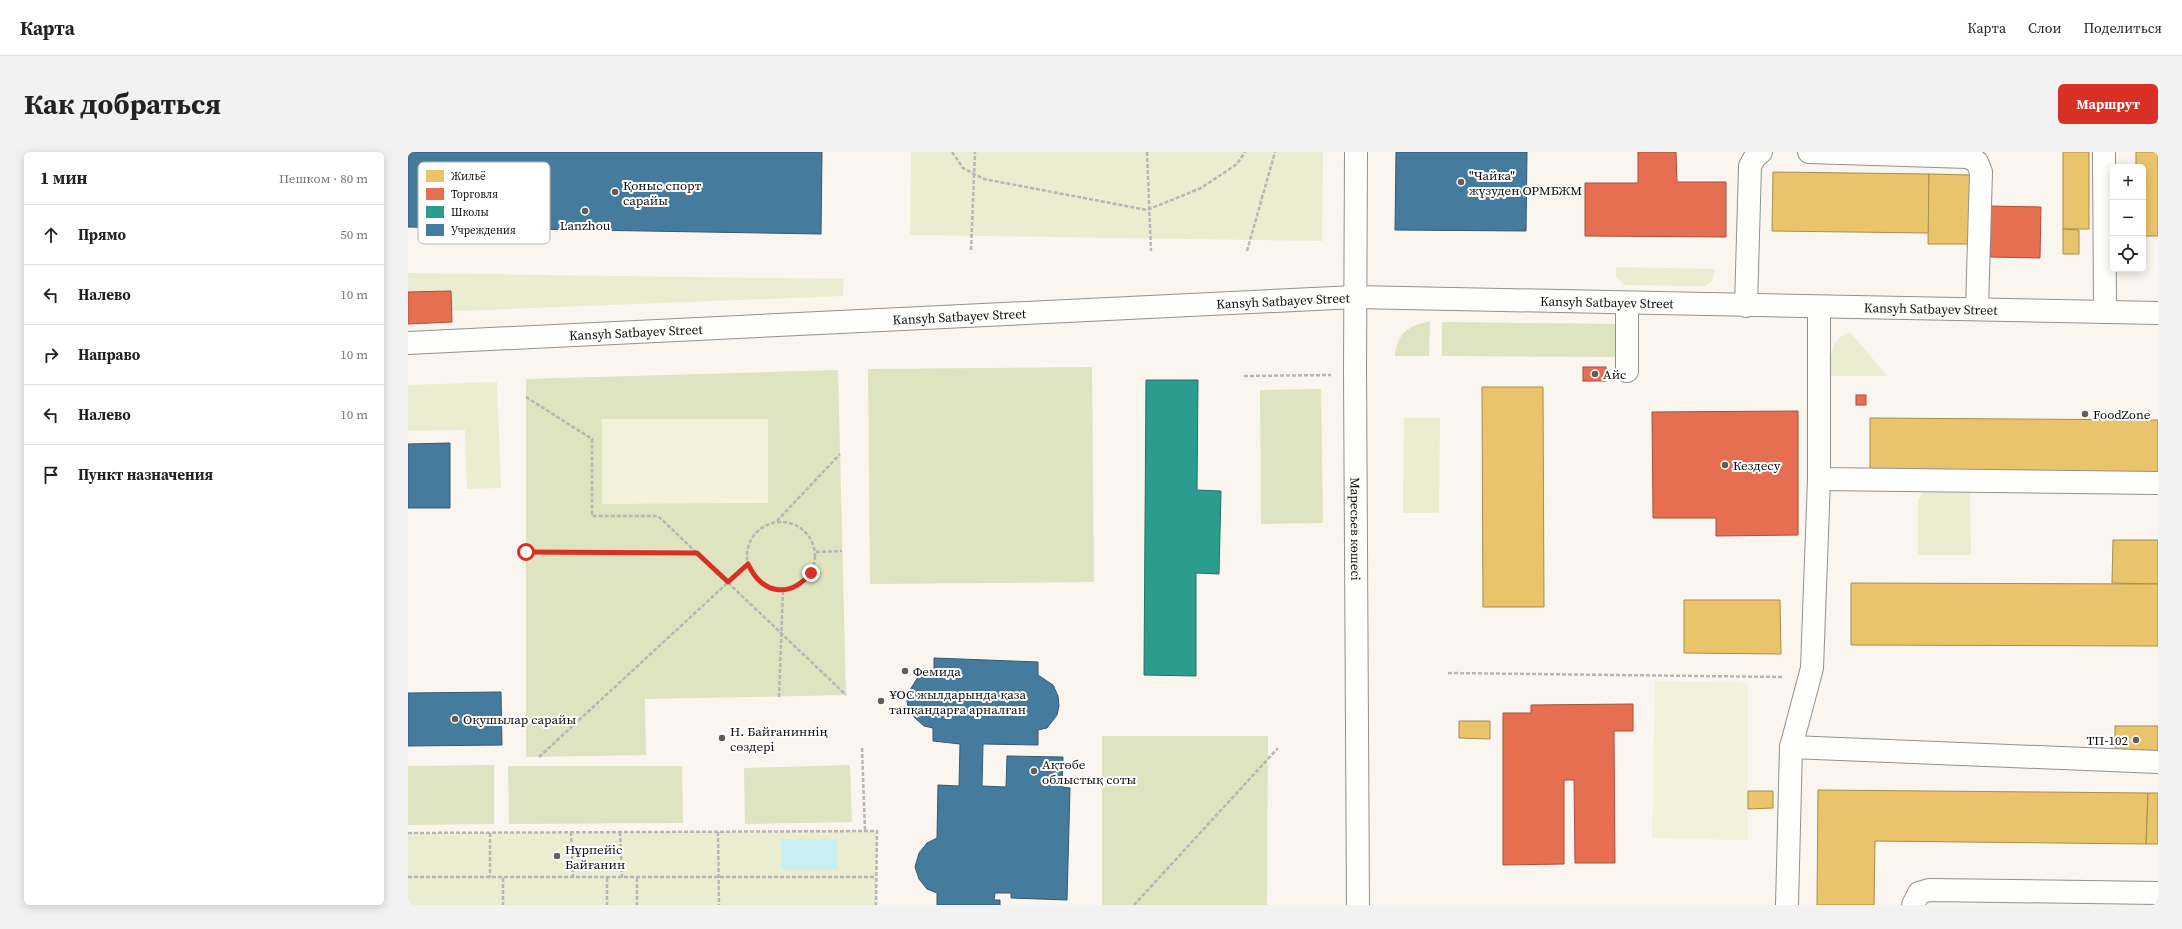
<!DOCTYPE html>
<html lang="ru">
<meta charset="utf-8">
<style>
:root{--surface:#fff;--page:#f2f2f2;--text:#222;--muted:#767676;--line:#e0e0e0;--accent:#d93025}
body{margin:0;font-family:"Source Serif 4",serif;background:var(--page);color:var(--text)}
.controls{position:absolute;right:12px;top:12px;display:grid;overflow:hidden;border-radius:6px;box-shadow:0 2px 10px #0003}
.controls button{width:36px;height:36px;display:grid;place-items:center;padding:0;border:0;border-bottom:1px solid var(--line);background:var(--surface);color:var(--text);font:20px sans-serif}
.stop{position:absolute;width:12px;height:12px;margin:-9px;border:3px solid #d93025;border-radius:50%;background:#fff}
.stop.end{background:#d93025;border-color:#fff;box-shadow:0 1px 4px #0008}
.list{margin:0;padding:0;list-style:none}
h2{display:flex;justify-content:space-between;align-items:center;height:52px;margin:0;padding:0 16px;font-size:17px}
h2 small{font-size:13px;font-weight:400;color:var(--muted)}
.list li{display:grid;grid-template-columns:26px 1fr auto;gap:12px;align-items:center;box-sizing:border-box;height:60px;padding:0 16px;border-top:1px solid var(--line)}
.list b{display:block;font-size:15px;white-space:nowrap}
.list em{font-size:13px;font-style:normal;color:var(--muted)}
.icon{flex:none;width:22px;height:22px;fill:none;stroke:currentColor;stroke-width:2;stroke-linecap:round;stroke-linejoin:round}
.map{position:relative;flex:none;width:1750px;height:753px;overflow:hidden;border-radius:6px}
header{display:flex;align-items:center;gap:24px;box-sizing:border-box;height:56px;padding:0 20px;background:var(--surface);border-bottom:1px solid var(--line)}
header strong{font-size:19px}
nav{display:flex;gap:22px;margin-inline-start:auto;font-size:14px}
.intro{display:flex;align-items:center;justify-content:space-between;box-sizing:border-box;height:96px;padding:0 24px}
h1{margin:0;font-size:28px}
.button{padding:10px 18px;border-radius:6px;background:var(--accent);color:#fff;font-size:14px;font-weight:700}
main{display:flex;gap:24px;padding:0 24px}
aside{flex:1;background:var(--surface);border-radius:6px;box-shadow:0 2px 10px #0003}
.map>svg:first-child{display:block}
.green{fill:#eaedd0}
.forest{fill:#dde4bf}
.pitch{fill:#f2f1da}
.water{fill:#c8eff2}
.homes{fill:#e9c46a;stroke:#a78d4e}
.shops{fill:#e76f51;stroke:#a5513c}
.schools{fill:#2a9d8f;stroke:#217268}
.public{fill:#457b9d;stroke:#345a72}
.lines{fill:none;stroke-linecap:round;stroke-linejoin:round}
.minor-casing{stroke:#93918e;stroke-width:24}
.path{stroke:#b7b6b5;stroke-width:2.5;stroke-dasharray:4 2;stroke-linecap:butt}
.minor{stroke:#fefefd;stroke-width:22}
.route{stroke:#d93025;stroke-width:5}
.poi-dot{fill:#5f5e5b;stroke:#fff;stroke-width:1.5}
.labels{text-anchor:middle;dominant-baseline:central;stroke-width:4;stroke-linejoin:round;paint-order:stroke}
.poi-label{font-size:13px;fill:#0c0c0c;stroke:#fff;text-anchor:start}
.street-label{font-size:13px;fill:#0c0c0c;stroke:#fff}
.key{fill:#fff;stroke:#b6b6b6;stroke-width:1}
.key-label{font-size:11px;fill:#0c0c0c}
</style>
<header>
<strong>Карта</strong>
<nav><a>Карта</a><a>Слои</a><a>Поделиться</a></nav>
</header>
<div class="intro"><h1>Как добраться</h1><a class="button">Маршрут</a></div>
<main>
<aside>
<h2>1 мин<small>Пешком · 80 m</small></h2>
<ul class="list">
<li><svg class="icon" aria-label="ahead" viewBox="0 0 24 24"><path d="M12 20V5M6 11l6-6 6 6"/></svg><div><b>Прямо</b></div><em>50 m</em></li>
<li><svg class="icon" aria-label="left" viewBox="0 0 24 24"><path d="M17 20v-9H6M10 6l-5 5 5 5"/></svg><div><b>Налево</b></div><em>10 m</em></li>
<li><svg class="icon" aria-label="right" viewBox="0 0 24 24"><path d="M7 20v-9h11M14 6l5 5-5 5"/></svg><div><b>Направо</b></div><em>10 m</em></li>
<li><svg class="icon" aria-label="left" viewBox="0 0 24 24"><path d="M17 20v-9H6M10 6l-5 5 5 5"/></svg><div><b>Налево</b></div><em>10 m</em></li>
<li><svg class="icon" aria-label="arrive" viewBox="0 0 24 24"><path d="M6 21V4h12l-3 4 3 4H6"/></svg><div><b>Пункт назначения</b></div></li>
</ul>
</aside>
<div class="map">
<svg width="1750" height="753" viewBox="0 0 1750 753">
<rect width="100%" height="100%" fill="#faf5ef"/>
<!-- green -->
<g class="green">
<polygon points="503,0 915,0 914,89 502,83"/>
<path d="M1208,115L1307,117C1306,126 1305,130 1296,134L1216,133L1208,124Z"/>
<polygon points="0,121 436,127 435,144 0,161"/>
<path d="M1442,180L1479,224H1423C1422,206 1422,186 1442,180Z"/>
<polygon points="89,230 93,336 59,337 57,278 0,279 0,233"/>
<polygon points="996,266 1032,266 1031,361 995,361"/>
<polygon points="1520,340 1562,340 1563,403 1510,403 1510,347 1515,341"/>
<polygon points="469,679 468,753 0,753 0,681"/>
</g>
<!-- forest -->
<g class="forest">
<path d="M1022,169L1021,204H987C989,181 1000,174 1022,169Z"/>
<polygon points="1034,170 1214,172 1214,205 1034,204"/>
<polygon points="684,215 686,430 462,432 460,217"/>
<polygon points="430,218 438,543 237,547 238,603 118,605 118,227"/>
<polygon points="913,237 915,371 853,372 852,238"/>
<polygon points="694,584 860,584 859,753 694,753"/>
<polygon points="86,613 86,672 0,673 0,614"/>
<polygon points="442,613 444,670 337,672 336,616"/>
<polygon points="100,614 274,614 275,671 101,672"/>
</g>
<!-- pitch -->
<g class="pitch">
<polygon points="194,267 360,267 360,351 194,352"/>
<polygon points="1247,529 1340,531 1340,688 1244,686"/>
</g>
<!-- water -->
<rect class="water" x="373" y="687" width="56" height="31"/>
<!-- homes -->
<g class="homes">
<rect x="1655" y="0" width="26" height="77"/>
<polygon points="1728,0 1750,0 1750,84 1735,84 1735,15 1728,15"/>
<polygon points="1365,20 1521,22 1521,81 1364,79"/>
<polygon points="1521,22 1562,23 1562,92 1520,92"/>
<polygon points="1655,77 1671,78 1671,102 1655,102"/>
<polygon points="1074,235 1135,235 1136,455 1075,455"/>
<polygon points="1462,266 1750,268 1750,320 1462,318"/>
<polygon points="1705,388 1750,388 1750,432 1704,431"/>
<polygon points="1443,431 1750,432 1750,494 1443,493"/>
<polygon points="1276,448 1372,448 1373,502 1276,501"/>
<polygon points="1051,569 1082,569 1082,587 1051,586"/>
<rect x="1707" y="574" width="43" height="28"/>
<polygon points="1410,638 1740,641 1738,692 1467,689 1466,753 1409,753"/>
<polygon points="1340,639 1365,639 1365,656 1340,657"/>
<polygon points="1740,641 1750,641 1750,692 1738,692"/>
</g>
<!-- shops -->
<g class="shops">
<polygon points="1230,0 1268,0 1269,30 1318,30 1318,85 1177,84 1177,31 1230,31"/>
<polygon points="1582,54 1633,55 1632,106 1582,105"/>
<polygon points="43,139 44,170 0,172 0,140"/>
<rect x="1175" y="215" width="23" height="14"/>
<rect x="1448" y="243" width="10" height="10"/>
<polygon points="1390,259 1390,383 1308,384 1308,366 1245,366 1244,260"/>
<polygon points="1225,552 1225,579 1206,579 1207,711 1167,711 1166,628 1156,628 1156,712 1095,713 1095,561 1123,561 1123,553"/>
</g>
<!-- schools -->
<polygon class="schools" points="738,228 790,228 789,338 813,339 811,422 788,421 788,524 736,523"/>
<!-- public -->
<g class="public">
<polygon points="0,0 414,0 413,82 0,75"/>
<polygon points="988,0 1119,0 1118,79 987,78"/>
<polygon points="42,291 42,356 0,356 0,292"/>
<polygon points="526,506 630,510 630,523 645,533 650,544 651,554 649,563 639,576 630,578 630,593 575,592 574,634 598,635 599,604 655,605 654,635 662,636 659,748 603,746 603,741 587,741 586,748 592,748 592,753 529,753 529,741 519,737 511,727 507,715 511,701 519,691 529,686 530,633 551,634 552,592 525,589 525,576 516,574 507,566 501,558 499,550 500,541 510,525 526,518"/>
<polygon points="93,540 94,593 0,594 0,541"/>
</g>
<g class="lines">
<defs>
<g id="minor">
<path id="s1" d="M948,0L947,219L950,753"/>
<polyline points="1401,0 1560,5 1569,10 1573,20 1569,157"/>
<polyline points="1696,0 1697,160"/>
<polyline points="1338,154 1342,14 1347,5 1353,0"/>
<path id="s2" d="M0,191L947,145L1750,161"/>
<polyline points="1219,219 1219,151"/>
<polyline points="1411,327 1750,331"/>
<polyline points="1383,595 1750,610"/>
<polyline points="1379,753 1383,595 1404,516 1411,327 1411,155"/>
<polyline points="1505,753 1511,741 1521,738 1750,741"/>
</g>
</defs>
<!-- minor casing -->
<use href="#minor" class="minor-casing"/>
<!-- path -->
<g class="path">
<polyline points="544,0 555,16 576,27 739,58 793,36 829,12 837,0"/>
<polyline points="739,0 743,99"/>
<polyline points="563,98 567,0"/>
<polyline points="839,99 867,0"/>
<polyline points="836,224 923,223"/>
<polyline points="118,245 184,287 184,364 250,364 438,543"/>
<polyline points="369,369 432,302"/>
<circle cx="373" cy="404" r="34"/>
<polyline points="118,399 288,401"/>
<polyline points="408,400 434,399"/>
<polyline points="1040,521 1375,525"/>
<polyline points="371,545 375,438"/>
<polyline points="454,596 457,679"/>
<polyline points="131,605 340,412"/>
<polyline points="163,680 165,726"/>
<polyline points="212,680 214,726"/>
<polyline points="310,680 311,753"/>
<polyline points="0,681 469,679 468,753"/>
<polyline points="82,681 82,726"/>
<polyline points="0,725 468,725"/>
<polyline points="95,726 95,753"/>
<polyline points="199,726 199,753"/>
<polyline points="229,726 229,753"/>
<polyline points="726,753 870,596"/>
</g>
<!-- minor -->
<use href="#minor" class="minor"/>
</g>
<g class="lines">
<!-- route -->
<path class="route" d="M118,400L289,401L320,430L340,412C354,442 381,447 403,421"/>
</g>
<!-- markers -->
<g class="poi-dot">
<circle cx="1053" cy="30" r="4"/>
<circle cx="207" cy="40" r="4"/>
<circle cx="177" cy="59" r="4"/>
<circle cx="1187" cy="222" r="4"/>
<circle cx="1677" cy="262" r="4"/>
<circle cx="1317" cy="313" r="4"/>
<circle cx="497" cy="519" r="4"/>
<circle cx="473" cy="549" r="4"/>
<circle cx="47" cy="567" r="4"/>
<circle cx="314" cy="586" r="4"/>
<circle cx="1728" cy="588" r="4"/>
<circle cx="626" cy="619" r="4"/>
<circle cx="149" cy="704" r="4"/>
</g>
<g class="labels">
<!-- poi labels -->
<g class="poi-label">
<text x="1061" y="23">"Чайка"<tspan x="1061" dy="15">жүзуден ОРМБЖМ</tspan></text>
<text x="215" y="33">Қоныс спорт<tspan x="215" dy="15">сарайы</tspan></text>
<text x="177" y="73" text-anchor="middle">Lanzhou</text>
<text x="1195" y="222">Айс</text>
<text x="1685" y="262">FoodZone</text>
<text x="1325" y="313">Кездесу</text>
<text x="505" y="519">Фемида</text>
<text x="481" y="542">ҰОС жылдарында қаза<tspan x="481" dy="15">тапқандарға арналған</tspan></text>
<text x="55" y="567">Оқушылар сарайы</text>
<text x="322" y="579">Н. Байғаниннің<tspan x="322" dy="15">сөздері</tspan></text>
<text x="1720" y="588" text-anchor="end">ТП-102</text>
<text x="634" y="612">Ақтөбе<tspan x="634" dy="15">облыстық соты</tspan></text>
<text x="157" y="697">Нұрпейіс<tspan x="157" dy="15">Байғанин</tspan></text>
</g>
<!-- street labels -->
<g class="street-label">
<text stroke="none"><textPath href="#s2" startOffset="876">Kansyh Satbayev Street</textPath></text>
<text stroke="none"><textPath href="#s2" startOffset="1200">Kansyh Satbayev Street</textPath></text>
<text stroke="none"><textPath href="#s2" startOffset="1524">Kansyh Satbayev Street</textPath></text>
<text stroke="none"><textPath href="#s2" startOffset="552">Kansyh Satbayev Street</textPath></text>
<text stroke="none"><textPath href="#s2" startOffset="228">Kansyh Satbayev Street</textPath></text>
<text stroke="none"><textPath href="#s1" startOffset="377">Маресьев көшесі</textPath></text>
</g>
</g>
<!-- legend -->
<rect x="10" y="10" width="132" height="82" rx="6" class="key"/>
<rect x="18" y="18" width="18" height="12" fill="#e9c46a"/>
<rect x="18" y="36" width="18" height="12" fill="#e76f51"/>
<rect x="18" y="54" width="18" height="12" fill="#2a9d8f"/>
<rect x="18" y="72" width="18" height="12" fill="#457b9d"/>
<g class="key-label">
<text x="43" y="28">Жильё</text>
<text x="43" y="46">Торговля</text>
<text x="43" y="64">Школы</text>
<text x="43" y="82">Учреждения</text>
</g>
</svg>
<div class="controls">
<button>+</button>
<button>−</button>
<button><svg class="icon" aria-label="locate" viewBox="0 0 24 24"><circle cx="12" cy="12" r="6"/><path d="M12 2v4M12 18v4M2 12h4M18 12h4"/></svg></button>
</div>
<div class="stop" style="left:118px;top:400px"></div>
<div class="stop end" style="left:403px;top:421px"></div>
</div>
</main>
